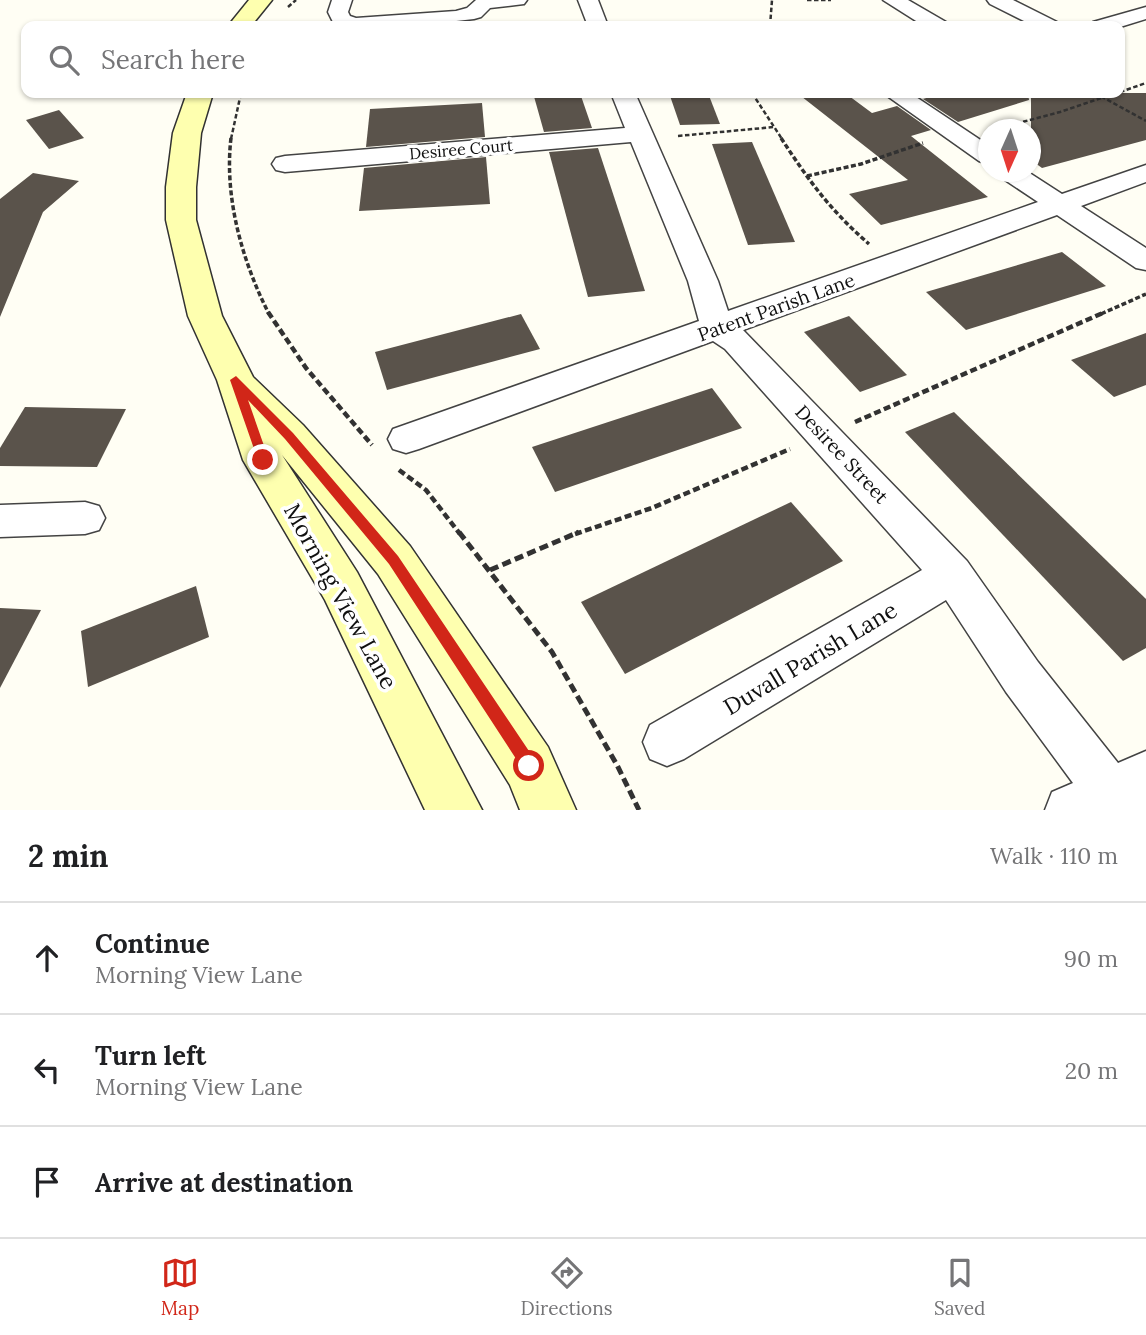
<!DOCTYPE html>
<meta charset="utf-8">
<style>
:root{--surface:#fff;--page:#f2f2f2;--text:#202124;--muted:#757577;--line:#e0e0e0;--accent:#d12618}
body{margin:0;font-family:Lora,serif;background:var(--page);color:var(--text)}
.compass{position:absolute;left:978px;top:119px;width:63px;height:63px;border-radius:50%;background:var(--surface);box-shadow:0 2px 5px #0004;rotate:183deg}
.stop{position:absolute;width:21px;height:21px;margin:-16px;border:5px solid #d12618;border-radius:50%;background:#fff}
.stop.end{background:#d12618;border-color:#fff;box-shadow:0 2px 7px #0008}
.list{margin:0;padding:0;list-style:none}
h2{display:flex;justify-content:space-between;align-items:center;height:91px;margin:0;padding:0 28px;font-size:30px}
h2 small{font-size:23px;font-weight:400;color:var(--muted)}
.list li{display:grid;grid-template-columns:46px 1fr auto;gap:21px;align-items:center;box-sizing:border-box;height:112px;padding:0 28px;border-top:2px solid var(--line)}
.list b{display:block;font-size:26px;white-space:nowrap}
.list p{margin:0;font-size:23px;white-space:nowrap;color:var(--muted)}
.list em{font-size:23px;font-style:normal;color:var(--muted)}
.icon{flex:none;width:38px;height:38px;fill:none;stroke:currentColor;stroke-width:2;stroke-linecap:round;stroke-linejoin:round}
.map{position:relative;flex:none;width:1146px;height:810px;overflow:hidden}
.search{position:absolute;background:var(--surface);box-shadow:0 2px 5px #0004;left:21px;right:21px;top:21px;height:77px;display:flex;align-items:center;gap:18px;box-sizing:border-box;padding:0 24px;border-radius:14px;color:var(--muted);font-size:26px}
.sheet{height:427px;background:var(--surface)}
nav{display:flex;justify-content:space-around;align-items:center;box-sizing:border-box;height:98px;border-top:2px solid var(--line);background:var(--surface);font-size:19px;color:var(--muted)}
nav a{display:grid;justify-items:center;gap:4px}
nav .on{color:var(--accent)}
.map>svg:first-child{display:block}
.building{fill:#5a534b}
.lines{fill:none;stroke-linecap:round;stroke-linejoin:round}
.street-casing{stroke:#434343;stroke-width:3}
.secondary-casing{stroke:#323232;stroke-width:3}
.path-far3{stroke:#323232;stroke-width:2.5;stroke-dasharray:4.5 2.5;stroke-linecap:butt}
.path-far2{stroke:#323232;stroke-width:3.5;stroke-dasharray:5 2.5;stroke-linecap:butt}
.path-far1{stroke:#323232;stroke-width:4.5;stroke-dasharray:7 3.5;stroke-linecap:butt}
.path{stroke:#323232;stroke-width:5;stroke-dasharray:9 4.5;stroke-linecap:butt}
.street{fill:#fff;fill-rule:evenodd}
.secondary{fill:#feffaf;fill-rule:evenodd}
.route{fill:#d12618}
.labels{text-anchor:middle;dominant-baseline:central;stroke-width:7;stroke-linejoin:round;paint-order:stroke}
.far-street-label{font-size:16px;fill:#101010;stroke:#fff}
.street-label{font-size:19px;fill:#101010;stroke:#fff}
.near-street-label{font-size:23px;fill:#101010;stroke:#fff}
</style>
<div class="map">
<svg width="1146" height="810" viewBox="0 0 1146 810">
<rect width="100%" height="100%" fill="#fffef4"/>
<!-- building -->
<g class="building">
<polygon points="533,93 580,93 592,128 544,132"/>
<polygon points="669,93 708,93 720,124 680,125"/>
<polygon points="797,93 845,93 872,113 897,106 931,130 911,136 988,197 881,225 849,194 908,180"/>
<polygon points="943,93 1028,93 1029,100 958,122 923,99"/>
<polygon points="1031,93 1146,93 1146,140 1042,168 1031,160"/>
<polygon points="482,103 485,137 366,147 370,109"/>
<polygon points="59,110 84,138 49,149 26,120"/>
<polygon points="752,142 786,221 795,242 748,245 712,144"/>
<polygon points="598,148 645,291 588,297 549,152"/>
<polygon points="486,157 490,204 359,211 364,168"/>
<polygon points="33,173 79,181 43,212 0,317 0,199"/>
<polygon points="1062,252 1106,286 966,330 926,292"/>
<polygon points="521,314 540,349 387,390 375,352"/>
<polygon points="849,316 907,375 860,392 804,332"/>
<polygon points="1146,333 1146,385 1114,397 1071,360"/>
<polygon points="712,388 742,428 555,492 532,447"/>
<polygon points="25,407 126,409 97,467 0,466 0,448"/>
<polygon points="954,412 1146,599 1146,648 1123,661 905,432"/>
<polygon points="791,502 843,561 625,674 581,602"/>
<polygon points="196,586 209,637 88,687 81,631"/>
<polygon points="0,608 41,610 0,688"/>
</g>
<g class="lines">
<defs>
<g id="street">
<polygon points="332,0 352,0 348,12 350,16 356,18 456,11 467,8 476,0 527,0 524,4 490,8 481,17 474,19 412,26 334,24 328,12"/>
<polygon points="578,0 598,0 608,26 588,26"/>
<polygon points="883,0 908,0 946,22 949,26 924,26"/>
<polygon points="987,0 1013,0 1057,22 1060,26 1034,26 990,4"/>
<polygon points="1146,7 1146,19 1120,27 1090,26 1093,22"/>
<polygon points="611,93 635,93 718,281 728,311 1038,202 1002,178 998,172 1028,172 1062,194 1146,165 1146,182 1081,206 1146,248 1146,270 1136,268 1057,215 743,330 967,561 1038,662 1118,763 1146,751 1146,810 1045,810 1052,792 1073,783 1006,692 946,600 684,759 667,766 650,759 643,742 650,725 922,570 725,349 713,341 419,449 406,453 393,449 388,439 393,429 699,321 688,281 631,142 285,172 276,170 272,164 276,158 285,156 625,128"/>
<polygon points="883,93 910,93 988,145 988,164 979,161"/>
<polygon points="85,502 99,506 105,518 99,530 85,534 0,537 0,505"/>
</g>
<g id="secondary">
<polygon points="249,0 272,0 251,26 228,26"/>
<polygon points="187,93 213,93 201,133 196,187 196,220 222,316 253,377 303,425 410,546 548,747 576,810 520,810 510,785 378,574 282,455 357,572 482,810 425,810 325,600 243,460 217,380 188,316 166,220 166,187 173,133"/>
</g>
</defs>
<!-- street casing -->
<use href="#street" class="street-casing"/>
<!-- secondary casing -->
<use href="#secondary" class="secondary-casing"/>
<!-- path-far3 -->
<g class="path-far3">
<polyline points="807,0 831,0"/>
<polyline points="288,7 296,0"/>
<polyline points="770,26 772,0"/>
<polyline points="1120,92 1146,83"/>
<polyline points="752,93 782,139"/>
<polyline points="1095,93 1146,121"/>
<polyline points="996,129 1060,112 1116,93"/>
<polyline points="678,136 774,127"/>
<polyline points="231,139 241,93"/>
</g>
<!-- path-far2 -->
<g class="path-far2">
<path d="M231,138C224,197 242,261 269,314"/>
<path d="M781,138C809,181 830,210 869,244"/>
<polyline points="807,176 861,164 923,143"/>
<polyline points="1101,314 1146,294"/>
</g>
<!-- path-far1 -->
<g class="path-far1">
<polyline points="268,312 306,368 372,445"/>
<polyline points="855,422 1105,312"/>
<polyline points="399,470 426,490 460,534"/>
<polyline points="575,534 652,508 790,449"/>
</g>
<!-- path -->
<g class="path">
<polyline points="459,532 552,652 617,765 639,810"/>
<polyline points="490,570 579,532"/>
</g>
<!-- street -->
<use href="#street" class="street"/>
<!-- secondary -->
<use href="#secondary" class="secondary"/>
</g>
<!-- route -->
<polygon class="route" points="236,376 293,433 398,556 535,760 537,766 535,771 529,774 524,771 389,564 285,439 248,400 269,460 267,463 259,463 230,380"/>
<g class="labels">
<!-- far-street labels -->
<g class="far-street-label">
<text transform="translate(461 149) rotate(-5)">Desiree Court</text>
</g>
<!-- street labels -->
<g class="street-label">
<text transform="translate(776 307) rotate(-20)">Patent Parish Lane</text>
<text transform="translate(842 454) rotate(47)">Desiree Street</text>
</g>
<!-- near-street labels -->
<g class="near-street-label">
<text transform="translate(341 596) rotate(61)">Morning View Lane</text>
<text transform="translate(810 658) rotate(-31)">Duvall Parish Lane</text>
</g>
</g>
</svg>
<svg class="compass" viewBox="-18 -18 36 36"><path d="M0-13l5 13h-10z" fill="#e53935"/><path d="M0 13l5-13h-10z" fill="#757577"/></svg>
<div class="stop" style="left:529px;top:766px"></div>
<div class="stop end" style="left:263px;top:460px"></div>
<div class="search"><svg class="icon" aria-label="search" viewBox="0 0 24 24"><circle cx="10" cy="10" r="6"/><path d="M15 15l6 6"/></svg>Search here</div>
</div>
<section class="sheet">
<h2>2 min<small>Walk · 110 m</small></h2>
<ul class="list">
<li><svg class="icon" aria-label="ahead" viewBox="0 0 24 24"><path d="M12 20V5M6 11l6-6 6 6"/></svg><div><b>Continue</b><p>Morning View Lane</p></div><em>90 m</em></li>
<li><svg class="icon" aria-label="left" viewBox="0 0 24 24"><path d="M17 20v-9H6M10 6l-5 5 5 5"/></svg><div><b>Turn left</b><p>Morning View Lane</p></div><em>20 m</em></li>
<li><svg class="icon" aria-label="arrive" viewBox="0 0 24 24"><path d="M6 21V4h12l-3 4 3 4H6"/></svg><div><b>Arrive at destination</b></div></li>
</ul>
</section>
<nav>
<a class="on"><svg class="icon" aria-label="map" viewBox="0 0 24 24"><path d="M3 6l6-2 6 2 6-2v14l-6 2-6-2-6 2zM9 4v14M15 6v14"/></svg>Map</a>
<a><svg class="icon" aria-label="directions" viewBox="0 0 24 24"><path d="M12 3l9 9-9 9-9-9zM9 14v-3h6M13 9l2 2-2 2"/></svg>Directions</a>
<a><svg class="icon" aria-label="saved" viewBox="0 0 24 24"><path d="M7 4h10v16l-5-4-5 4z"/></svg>Saved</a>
</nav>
